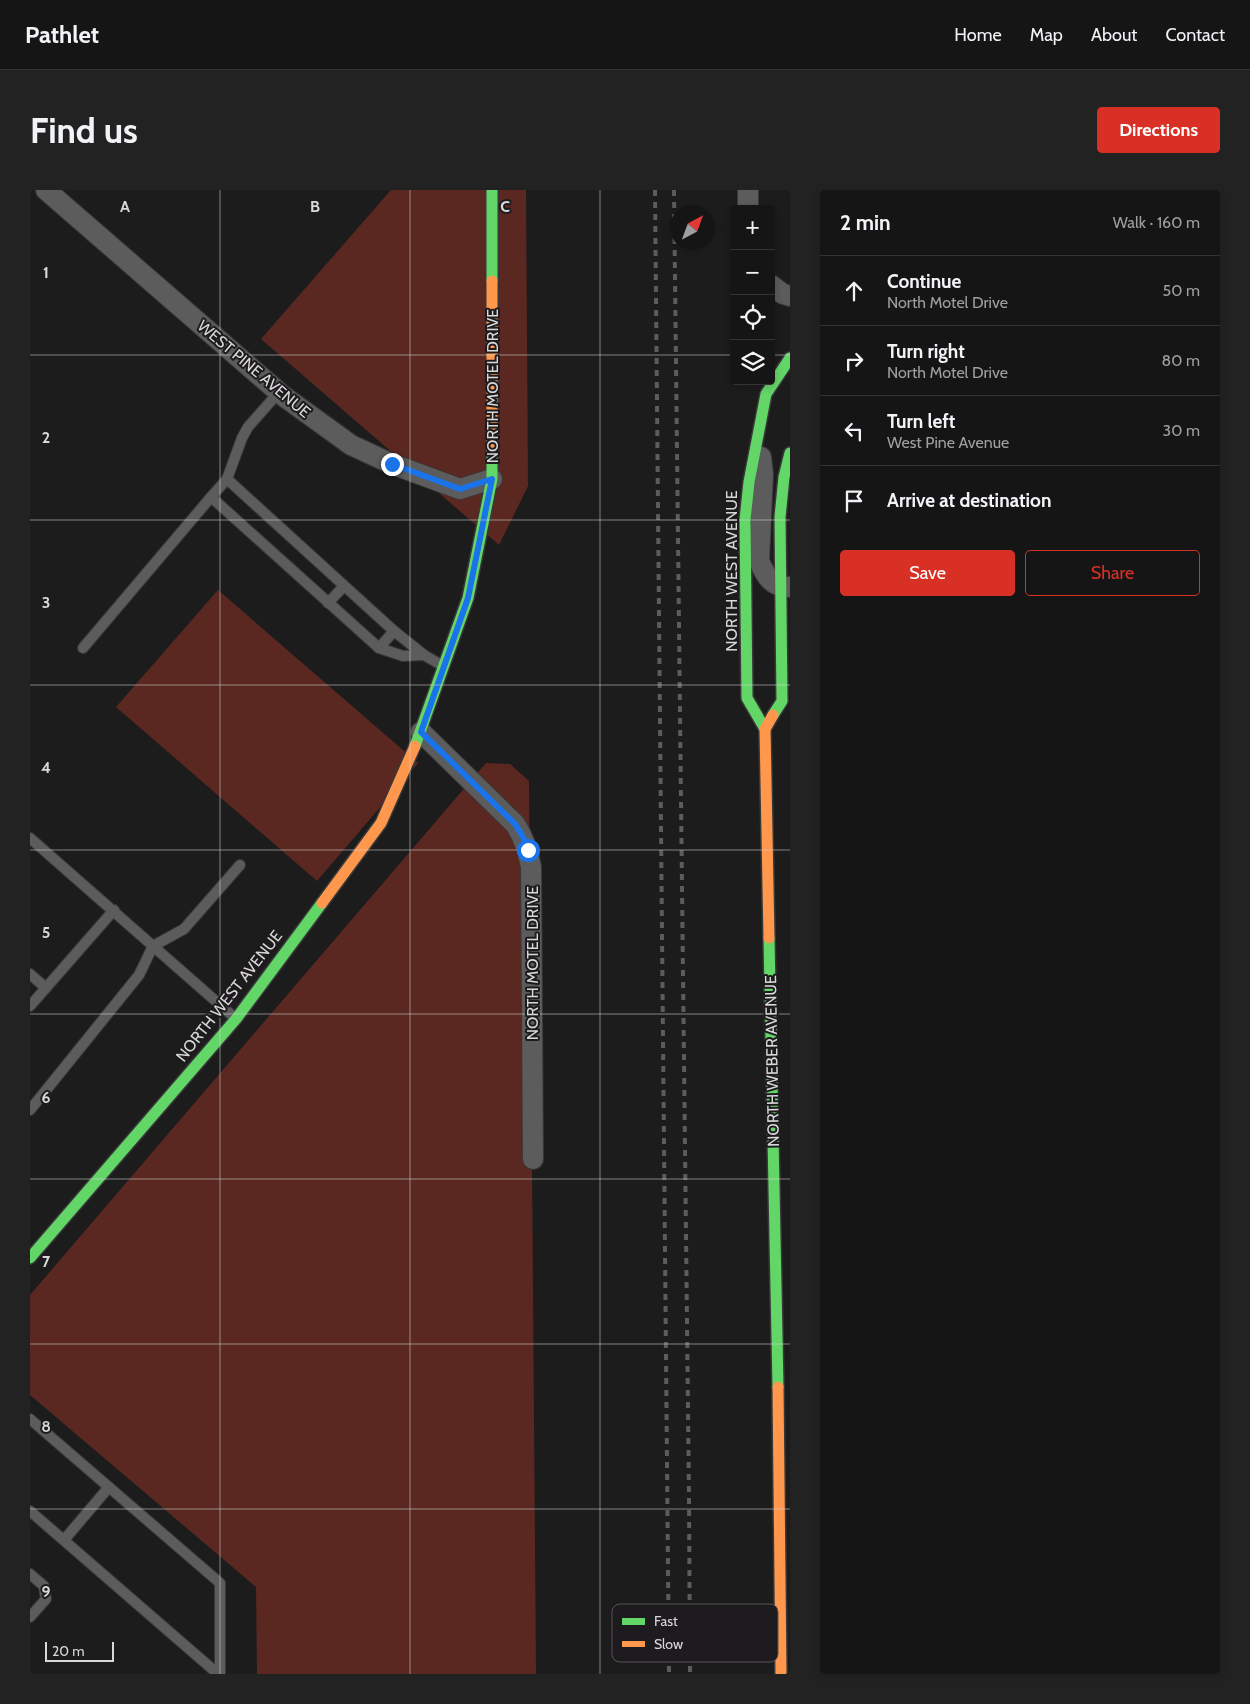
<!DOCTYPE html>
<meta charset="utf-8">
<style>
:root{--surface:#161516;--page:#232223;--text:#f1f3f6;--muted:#9e9fa1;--line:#353435;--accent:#d93025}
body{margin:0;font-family:Cabin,sans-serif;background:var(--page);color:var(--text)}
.controls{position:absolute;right:15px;top:15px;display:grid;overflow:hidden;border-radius:5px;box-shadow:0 2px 8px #0003}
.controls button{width:45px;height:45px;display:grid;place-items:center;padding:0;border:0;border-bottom:1px solid var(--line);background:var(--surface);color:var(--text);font:25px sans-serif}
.compass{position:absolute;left:640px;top:15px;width:45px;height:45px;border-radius:50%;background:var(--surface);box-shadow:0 2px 8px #0003;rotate:41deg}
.scale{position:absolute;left:15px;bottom:12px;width:69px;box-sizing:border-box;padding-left:5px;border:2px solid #d9d8d9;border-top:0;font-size:14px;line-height:18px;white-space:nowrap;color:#d9d8d9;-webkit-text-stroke:4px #1e1b1e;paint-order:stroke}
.stop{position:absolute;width:15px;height:15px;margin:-11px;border:4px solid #1a73e8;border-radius:50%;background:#fff}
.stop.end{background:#1a73e8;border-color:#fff;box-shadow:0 1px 5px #0008}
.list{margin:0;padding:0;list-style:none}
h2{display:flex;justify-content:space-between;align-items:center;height:65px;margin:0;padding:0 20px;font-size:21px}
h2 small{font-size:16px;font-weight:400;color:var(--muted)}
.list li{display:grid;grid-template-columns:32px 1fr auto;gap:15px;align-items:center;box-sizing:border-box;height:70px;padding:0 20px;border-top:1px solid var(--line)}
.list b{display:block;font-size:19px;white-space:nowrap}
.list p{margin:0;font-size:16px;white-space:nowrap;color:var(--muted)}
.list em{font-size:16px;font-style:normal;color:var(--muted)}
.actions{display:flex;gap:10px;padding:15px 20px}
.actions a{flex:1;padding:11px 0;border:1px solid var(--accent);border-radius:5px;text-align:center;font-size:18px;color:var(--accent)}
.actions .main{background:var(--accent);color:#fff}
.icon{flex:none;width:28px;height:28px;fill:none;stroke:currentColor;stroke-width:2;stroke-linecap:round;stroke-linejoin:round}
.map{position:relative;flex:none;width:760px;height:1484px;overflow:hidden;border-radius:5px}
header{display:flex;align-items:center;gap:30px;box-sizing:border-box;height:70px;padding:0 25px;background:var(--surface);border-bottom:1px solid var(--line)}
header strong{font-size:24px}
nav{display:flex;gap:28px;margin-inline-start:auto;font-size:18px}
.intro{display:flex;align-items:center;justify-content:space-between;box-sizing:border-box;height:120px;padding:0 30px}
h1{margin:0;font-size:35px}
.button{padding:12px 22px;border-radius:5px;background:var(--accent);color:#fff;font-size:18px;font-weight:700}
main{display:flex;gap:30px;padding:0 30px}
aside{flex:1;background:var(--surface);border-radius:5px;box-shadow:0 2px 8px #0003}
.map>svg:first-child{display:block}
.green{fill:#5a2821}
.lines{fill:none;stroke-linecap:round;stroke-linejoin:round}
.lane-casing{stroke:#393839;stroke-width:12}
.street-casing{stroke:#393839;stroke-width:22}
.fast-casing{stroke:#393839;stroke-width:14}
.slow-casing{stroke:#393839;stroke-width:14}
.lane{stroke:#5d5c5d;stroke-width:10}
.street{stroke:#5d5c5d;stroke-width:20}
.fast{stroke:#63d668;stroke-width:11}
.slow{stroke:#ff974d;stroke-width:11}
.rail{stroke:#5d5c5d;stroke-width:4;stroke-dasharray:6 6;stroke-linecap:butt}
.route{stroke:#1a73e8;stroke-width:6}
.grid{fill:none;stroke:#d9d8d9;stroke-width:1;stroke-opacity:0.55}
.labels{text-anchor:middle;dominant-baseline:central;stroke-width:4;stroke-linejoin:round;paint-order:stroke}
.street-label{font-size:16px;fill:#d9d8d9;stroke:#1e1b1e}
.key{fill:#1e1b1e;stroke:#565456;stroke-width:1}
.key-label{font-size:14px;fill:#d9d8d9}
.grid-label{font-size:16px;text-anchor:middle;font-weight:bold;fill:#d9d8d9;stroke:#1e1b1e;stroke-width:4;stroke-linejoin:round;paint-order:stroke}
</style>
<header>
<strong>Pathlet</strong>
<nav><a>Home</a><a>Map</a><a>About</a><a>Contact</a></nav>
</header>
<div class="intro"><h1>Find us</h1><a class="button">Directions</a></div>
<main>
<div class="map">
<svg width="760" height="1484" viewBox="0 0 760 1484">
<rect width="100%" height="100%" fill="#1d1c1d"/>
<!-- green -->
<g class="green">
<polygon points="361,0 496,0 498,296 469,355 231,149"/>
<polygon points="188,400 388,573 287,691 86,517"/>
<polygon points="456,573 480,574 499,591 506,1484 227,1484 226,1397 0,1205 0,1105"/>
</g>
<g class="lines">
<defs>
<g id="lane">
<polyline points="197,289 212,248 218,237 249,202"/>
<polyline points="181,307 197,289 364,441 394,465 413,476"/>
<polyline points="298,413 314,396"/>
<polyline points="53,458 181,307 349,458 373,466 394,465"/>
<polyline points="349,458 364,441"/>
<polyline points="0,648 205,828"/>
<polyline points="0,784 16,798"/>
<polyline points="0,816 84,720"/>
<polyline points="0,920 109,785 123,756 154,739 210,675"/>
<polyline points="0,1229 190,1393 190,1484"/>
<polyline points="0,1321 188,1484"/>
<polyline points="34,1350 79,1297"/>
<polyline points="0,1384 14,1396 16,1409 0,1427"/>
</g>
<g id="street">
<polyline points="16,0 252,205 321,255 362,274 430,299 462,289"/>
<polyline points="718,19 718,0"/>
<polyline points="741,95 753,104 760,106"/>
<path d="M731,267L733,284L729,371C736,387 742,397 760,397"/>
<path d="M391,542L485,634C494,648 498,660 501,677L503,969"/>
</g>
<g id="fast">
<polyline points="462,0 462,91"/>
<polyline points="743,525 752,511 750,327 754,287 760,263"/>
<polyline points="735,539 717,508 715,330 719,292 736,204 760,168"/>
<polyline points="385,556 438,408 462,289 462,259"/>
<polyline points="739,748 748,1197"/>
<polyline points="0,1068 206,829 292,713"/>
</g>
<g id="slow">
<polyline points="462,91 462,259"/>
<polyline points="292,713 351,633 385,556"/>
<polyline points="739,748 735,539 743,525"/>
<polyline points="748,1197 751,1484"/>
</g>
</defs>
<!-- lane casing -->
<use href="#lane" class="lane-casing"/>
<!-- street casing -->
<use href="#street" class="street-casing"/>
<!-- fast casing -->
<use href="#fast" class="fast-casing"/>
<!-- slow casing -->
<use href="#slow" class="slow-casing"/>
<!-- lane -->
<use href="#lane" class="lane"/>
<!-- street -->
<use href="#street" class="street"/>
<!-- fast -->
<use href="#fast" class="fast"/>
<!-- slow -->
<use href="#slow" class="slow"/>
<!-- rail -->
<g class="rail">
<polyline points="625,0 639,1484"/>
<polyline points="644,0 659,1306 660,1484"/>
</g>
</g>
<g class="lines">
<!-- route -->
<polyline class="route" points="362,274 430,299 462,289 438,408 391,542 485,634 493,647 498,660"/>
</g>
<!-- grid -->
<path class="grid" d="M190,0V1484M380,0V1484M570,0V1484M0,165H704M741,165H760M0,330H760M0,495H760M0,660H760M0,824H760M0,989H760M0,1154H760M0,1319H760"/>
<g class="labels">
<!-- street labels -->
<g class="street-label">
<text transform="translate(224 179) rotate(40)">WEST PINE AVENUE</text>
<text transform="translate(462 196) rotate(-90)">NORTH MOTEL DRIVE</text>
<text transform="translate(701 381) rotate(-90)">NORTH WEST AVENUE</text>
<text transform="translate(502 773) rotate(-90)">NORTH MOTEL DRIVE</text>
<text transform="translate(199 806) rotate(-52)">NORTH WEST AVENUE</text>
<text transform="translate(742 871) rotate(-91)">NORTH WEBER AVENUE</text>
</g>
</g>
<!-- legend -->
<rect x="582" y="1414" width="166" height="58" rx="8" class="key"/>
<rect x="592" y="1428" width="23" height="7" fill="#63d668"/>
<rect x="592" y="1451" width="23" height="6" fill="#ff974d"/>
<g class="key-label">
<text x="624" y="1436">Fast</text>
<text x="624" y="1459">Slow</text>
</g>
<g class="grid-label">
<text x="95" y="22">A</text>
<text x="285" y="22">B</text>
<text x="475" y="22">C</text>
<text x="16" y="88">1</text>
<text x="16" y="253">2</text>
<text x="16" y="418">3</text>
<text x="16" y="583">4</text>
<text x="16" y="748">5</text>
<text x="16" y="913">6</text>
<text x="16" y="1077">7</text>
<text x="16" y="1242">8</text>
<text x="16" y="1407">9</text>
</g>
</svg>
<div class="controls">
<button>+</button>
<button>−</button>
<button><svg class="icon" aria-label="locate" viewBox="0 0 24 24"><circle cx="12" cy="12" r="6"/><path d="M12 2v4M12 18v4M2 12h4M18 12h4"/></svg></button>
<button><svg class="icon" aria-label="layers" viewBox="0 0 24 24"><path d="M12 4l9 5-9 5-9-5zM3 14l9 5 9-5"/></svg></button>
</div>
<svg class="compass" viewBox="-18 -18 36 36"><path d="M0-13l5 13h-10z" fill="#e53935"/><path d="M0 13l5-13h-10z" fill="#9e9fa1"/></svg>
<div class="scale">20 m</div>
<div class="stop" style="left:498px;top:660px"></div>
<div class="stop end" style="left:362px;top:274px"></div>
</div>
<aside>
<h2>2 min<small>Walk · 160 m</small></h2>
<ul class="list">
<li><svg class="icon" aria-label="ahead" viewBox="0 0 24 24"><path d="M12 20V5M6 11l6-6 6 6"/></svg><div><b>Continue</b><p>North Motel Drive</p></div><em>50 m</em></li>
<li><svg class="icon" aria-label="right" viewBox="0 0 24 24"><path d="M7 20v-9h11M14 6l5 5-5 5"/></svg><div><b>Turn right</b><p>North Motel Drive</p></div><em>80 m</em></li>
<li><svg class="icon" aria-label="left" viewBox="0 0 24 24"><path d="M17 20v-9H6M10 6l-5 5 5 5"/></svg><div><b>Turn left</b><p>West Pine Avenue</p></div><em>30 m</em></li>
<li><svg class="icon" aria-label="arrive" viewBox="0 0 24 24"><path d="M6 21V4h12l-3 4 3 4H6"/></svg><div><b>Arrive at destination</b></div></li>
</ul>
<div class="actions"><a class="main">Save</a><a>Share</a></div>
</aside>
</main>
